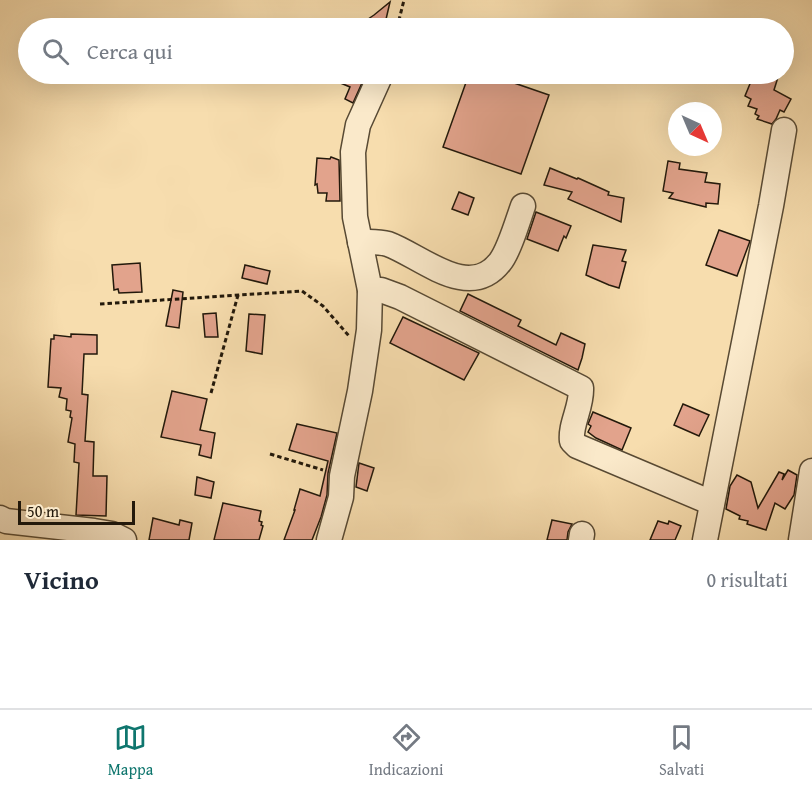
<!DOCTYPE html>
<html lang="it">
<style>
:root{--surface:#fff;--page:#f6f6f7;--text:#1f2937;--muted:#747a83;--line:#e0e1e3;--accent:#0f766e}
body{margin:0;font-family:"Gentium Book Plus",serif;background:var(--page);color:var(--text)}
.compass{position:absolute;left:668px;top:102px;width:54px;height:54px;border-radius:50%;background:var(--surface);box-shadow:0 6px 24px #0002;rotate:136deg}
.scale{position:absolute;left:18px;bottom:15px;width:117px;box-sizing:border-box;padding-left:6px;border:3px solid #23190b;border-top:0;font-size:16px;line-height:21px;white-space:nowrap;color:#23190b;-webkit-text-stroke:4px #fae9ca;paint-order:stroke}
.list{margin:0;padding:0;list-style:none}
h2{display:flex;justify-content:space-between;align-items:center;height:78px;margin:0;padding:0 24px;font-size:26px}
h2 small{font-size:20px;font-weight:400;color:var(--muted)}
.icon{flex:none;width:33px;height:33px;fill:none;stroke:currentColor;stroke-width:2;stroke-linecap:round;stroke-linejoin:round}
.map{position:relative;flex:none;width:812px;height:540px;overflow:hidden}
.search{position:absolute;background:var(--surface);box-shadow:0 6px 24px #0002;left:18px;right:18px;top:18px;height:66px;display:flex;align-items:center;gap:15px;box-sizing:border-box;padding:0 21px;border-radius:33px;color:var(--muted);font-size:22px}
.sheet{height:168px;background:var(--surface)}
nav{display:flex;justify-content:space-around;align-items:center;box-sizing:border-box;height:84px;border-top:2px solid var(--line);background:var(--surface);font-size:16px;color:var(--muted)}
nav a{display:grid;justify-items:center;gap:3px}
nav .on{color:var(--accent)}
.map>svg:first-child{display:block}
.building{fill:#e2a38c;stroke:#23190b;stroke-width:1.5}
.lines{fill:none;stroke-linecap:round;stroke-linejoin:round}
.minor-casing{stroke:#584a34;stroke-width:27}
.path{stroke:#23190b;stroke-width:3;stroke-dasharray:4.5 3;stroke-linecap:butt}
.minor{stroke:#fae9ca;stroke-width:24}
</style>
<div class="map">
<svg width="812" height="540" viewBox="0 0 812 540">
<rect width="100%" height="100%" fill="#f7ddae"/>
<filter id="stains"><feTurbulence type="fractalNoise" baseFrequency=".00333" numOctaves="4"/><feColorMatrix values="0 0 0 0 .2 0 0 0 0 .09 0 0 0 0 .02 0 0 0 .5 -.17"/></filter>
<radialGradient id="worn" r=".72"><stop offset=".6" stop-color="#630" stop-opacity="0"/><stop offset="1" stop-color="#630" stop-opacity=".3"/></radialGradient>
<!-- building -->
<g class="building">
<polygon points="390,2 384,28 355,28 374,15"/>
<polygon points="319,74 366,74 353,103 345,99 350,87"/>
<polygon points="469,74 488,74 549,95 521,174 443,147"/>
<polygon points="754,74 779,74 774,90 791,99 784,112 780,110 776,119 772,124 757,119 759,116 755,114 757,109 748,106 751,99 745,96"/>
<polygon points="331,157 339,160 340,201 326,201 327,193 318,193 317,184 315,185 317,158 330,159"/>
<polygon points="668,161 680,163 679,169 707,173 705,182 720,184 718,204 706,203 706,207 669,198 673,193 663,191"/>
<polygon points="550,168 577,179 578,178 609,192 608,195 624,198 621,222 568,199 572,192 544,185"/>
<polygon points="459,192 474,198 468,215 452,209"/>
<polygon points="536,212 571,226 566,238 564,236 558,251 527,239"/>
<polygon points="719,230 750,241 737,276 706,265"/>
<polygon points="593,245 626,250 622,261 626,262 619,288 609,285 586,275"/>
<polygon points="140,263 142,292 119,293 118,289 114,290 112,265"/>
<polygon points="245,265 270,271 267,284 242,278"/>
<polygon points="173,290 183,292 179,328 166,326"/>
<polygon points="468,294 521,320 518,326 556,345 561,333 585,344 582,358 578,370 460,311"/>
<polygon points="216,313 218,337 205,337 203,314"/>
<polygon points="249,314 265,315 262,354 246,351"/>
<polygon points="403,317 479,353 464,380 390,343"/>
<polygon points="71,334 97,335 97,354 84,354 82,394 88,395 85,441 94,442 93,476 107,476 106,516 76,515 79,463 74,462 75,444 68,442 72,418 70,417 71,411 66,410 67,399 59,397 61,388 48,387 51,339 54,339 54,335 71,337"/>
<polygon points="172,391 207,399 200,430 215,433 211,458 199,455 201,445 161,437"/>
<polygon points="683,404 709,415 699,436 674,425"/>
<polygon points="593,412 631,428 622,450 596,438 588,432 591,426 588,424"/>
<polygon points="297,424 337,433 328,473 327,495 321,517 312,540 284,540 295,510 294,510 300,489 320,496 328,461 289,450"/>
<polygon points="359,463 374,468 367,491 356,487"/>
<polygon points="788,470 797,475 794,495 785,509 775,503 766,530 747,524 748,521 739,519 740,516 726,509 730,486 737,475 751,482 758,508 779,472 784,474 782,480"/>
<polygon points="197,477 214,482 211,498 195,495"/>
<polygon points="223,503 261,511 259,521 262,522 261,525 263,526 259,540 214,540"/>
<polygon points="153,518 179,525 180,520 192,523 189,540 149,540"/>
<polygon points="552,520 572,524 568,532 567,540 547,540"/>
<polygon points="658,521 668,524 669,521 681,526 675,540 650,540"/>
</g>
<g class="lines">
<defs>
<g id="minor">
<path d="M360,242C370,242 378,241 388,244C421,256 469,302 500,262C509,251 518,220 523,206"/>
<path d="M370,290H381L400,297L581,388C582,407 570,424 572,441L577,446L712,503"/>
<polyline points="0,518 6,521 94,531 112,534 124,540"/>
<polyline points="329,540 341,497 342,476 360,391 369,330 370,290 355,217 353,152 358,125 381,74"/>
<polyline points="581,540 582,534"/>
<polyline points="705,540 771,206 784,130"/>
<polyline points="801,540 812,471"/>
</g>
</defs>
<!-- minor casing -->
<use href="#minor" class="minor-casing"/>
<!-- path -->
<g class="path">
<polyline points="397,28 404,0"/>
<polyline points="100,304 302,291 323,306 349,336"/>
<polyline points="211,393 238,295"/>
<polyline points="270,454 323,470"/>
</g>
<!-- minor -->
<use href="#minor" class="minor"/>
</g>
<rect width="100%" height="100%" filter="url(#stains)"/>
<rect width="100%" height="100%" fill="url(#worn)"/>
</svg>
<svg class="compass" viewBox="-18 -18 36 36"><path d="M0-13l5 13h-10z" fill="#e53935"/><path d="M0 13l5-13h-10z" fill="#747a83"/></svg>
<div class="scale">50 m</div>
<div class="search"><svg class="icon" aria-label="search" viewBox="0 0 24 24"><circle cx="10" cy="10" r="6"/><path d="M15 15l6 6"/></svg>Cerca qui</div>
</div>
<section class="sheet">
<h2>Vicino<small>0 risultati</small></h2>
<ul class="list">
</ul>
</section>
<nav>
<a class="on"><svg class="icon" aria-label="map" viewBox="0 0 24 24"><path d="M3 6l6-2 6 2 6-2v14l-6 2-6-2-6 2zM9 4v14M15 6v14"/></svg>Mappa</a>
<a><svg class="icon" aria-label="directions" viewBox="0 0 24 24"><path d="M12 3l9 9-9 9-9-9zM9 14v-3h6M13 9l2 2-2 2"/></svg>Indicazioni</a>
<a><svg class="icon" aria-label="saved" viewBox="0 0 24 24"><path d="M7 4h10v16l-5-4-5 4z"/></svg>Salvati</a>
</nav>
